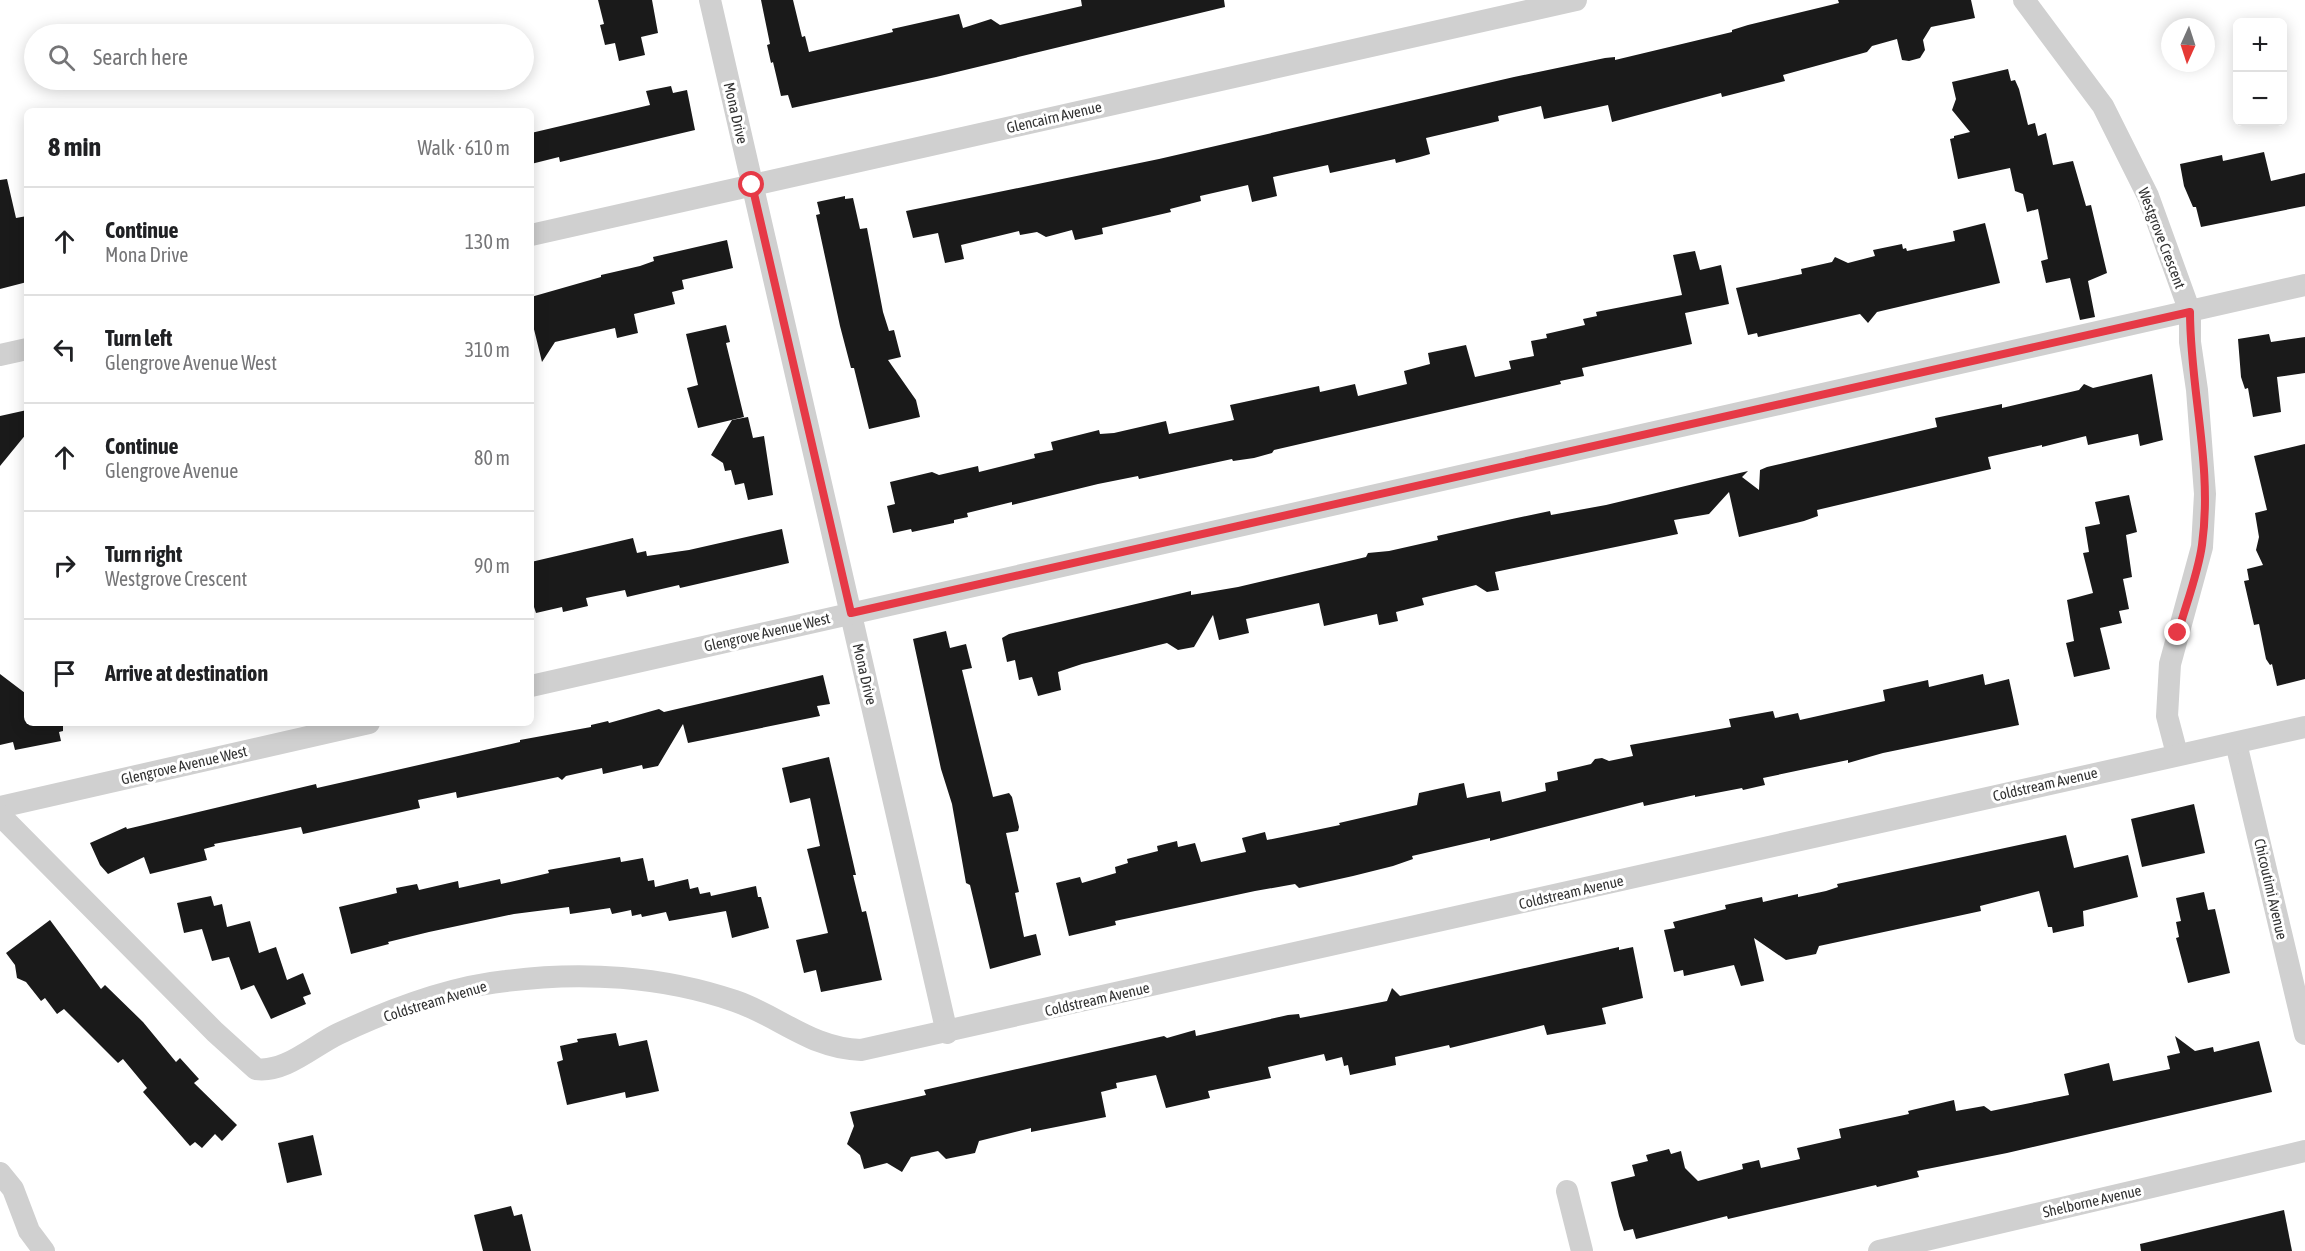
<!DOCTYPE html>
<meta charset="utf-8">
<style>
:root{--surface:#fff;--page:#f6f6f6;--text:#202124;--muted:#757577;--line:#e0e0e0}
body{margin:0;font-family:"Asap Condensed",sans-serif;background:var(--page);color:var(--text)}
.controls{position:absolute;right:18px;top:18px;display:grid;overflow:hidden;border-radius:9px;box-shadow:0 3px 15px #0003}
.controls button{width:54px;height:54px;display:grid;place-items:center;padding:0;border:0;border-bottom:2px solid var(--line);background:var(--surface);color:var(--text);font:30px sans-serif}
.compass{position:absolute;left:2161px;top:18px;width:54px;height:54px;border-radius:50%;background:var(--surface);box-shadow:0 3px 15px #0003;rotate:183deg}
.stop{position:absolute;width:18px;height:18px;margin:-14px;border:4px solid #e63946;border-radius:50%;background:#fff}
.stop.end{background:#e63946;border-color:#fff;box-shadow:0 2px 6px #0008}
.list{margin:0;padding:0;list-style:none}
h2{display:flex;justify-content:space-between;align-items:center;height:78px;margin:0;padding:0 24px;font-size:26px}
h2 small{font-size:20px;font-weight:400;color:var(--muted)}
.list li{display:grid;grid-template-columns:39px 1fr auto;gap:18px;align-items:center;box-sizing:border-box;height:108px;padding:0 24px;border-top:2px solid var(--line)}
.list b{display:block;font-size:22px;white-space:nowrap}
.list p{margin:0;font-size:20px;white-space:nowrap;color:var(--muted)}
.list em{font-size:20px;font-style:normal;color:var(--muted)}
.icon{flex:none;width:33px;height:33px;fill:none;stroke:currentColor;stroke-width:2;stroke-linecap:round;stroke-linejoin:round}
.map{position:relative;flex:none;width:2305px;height:1251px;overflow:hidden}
.search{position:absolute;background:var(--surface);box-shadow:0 3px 15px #0003;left:24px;top:24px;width:510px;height:66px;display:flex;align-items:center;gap:15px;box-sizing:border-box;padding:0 21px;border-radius:33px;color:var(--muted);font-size:22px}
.panel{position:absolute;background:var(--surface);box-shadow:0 3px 15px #0003;left:24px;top:108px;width:510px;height:618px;border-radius:9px}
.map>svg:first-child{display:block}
.building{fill:#1a1a1a}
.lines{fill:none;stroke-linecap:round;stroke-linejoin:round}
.minor{stroke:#d0d0d0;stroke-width:22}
.route{stroke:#e63946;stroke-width:8}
.labels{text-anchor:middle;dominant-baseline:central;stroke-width:6;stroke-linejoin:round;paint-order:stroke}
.street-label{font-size:15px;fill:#333;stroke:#fff}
</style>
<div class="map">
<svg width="2305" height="1251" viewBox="0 0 2305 1251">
<rect width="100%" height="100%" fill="#fff"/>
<!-- building -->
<g class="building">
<polygon points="598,0 652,0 658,33 641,37 645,55 619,61 615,43 605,45 600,25 604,24"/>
<polygon points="761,0 793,0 802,37 805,36 809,52 893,32 892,29 959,14 963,28 991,19 1000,25 1082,6 1081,0 1224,0 1225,7 936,77 792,108 788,95 781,96 773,62 771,63 767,45 770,44"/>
<polygon points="1838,0 1971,0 1975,18 1931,27 1923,40 1925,50 1920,58 1909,61 1902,60 1897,39 1872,46 1867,52 1783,75 1785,81 1722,97 1721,93 1612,122 1608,105 1544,119 1541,106 1498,116 1499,121 1426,138 1430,154 1420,157 1396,163 1395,159 1330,173 1328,165 1273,177 1277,196 1252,202 1248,185 1200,196 1201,201 1170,209 1171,212 1102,228 1103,234 1075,240 1072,230 1046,237 1037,232 1020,235 1019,231 961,245 964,259 945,263 938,233 913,238 906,211 1159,159 1514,77 1605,58 1615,57 1615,60 1732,32 1732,30 1748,25 1839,3"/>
<polygon points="2008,69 2011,81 2015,80 2019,89 2028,125 2035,123 2038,136 2046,133 2053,165 2073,161 2086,206 2091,205 2107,273 2088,281 2095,317 2080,320 2070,278 2046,283 2041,261 2048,259 2038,209 2027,212 2023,194 2015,191 2010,168 1958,179 1950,139 1954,138 1954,136 1970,132 1952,110 1956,99 1952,82"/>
<polygon points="671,86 673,93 687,90 695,130 560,162 559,157 531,164 531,133 650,105 646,91"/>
<polygon points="2264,152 2271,181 2305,173 2305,206 2201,227 2196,207 2193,207 2184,186 2180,164 2222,155 2223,161"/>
<polygon points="7,179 16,218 27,216 27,282 0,289 0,180"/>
<polygon points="845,196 845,199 853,198 860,229 867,228 883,312 889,331 894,330 901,357 888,360 916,400 920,417 869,429 854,368 851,368 840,326 816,215 820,214 817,202"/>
<polygon points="1985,223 2000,283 1877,312 1868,323 1860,314 1758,337 1757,333 1748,335 1736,288 1802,274 1801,269 1832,262 1835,257 1848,263 1875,256 1873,250 1902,244 1903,249 1906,248 1907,251 1955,241 1953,231"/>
<polygon points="727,240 733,268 682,280 684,289 672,292 675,304 634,314 638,333 617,338 615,328 555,342 542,362 531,317 531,297 601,277 601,275 640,266 654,261 653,257"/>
<polygon points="1695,251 1700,270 1721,265 1729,304 1685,313 1692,344 1582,368 1584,376 1560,381 1561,384 1274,450 1272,453 1254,458 1233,461 1232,459 1139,479 1138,476 1098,484 1012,505 1012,502 967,513 968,517 954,520 954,523 912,532 911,529 893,533 887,506 895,504 890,482 932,472 939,475 978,466 979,472 1035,458 1034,454 1053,450 1051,442 1099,430 1100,434 1114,433 1166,421 1169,434 1234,420 1230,405 1319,386 1320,392 1355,384 1358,396 1407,384 1404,371 1430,364 1428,353 1466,345 1475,377 1511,369 1509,361 1534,356 1531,341 1547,338 1546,334 1585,325 1583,319 1597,316 1596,312 1682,295 1673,255"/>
<polygon points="726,325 730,342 726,343 744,417 698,428 687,388 698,385 686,334"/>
<polygon points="2269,334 2271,342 2305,337 2305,373 2277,377 2281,412 2253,417 2248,388 2245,389 2241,377 2238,339"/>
<polygon points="2152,374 2163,440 2140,446 2138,434 2088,445 2086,436 2042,447 2042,445 1988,457 1991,469 1817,510 1818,516 1804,521 1739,537 1729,492 1709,514 1674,520 1678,534 1495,572 1499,590 1487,592 1476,585 1422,598 1424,605 1396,612 1398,621 1379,625 1377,614 1324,626 1319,603 1246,619 1249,633 1219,640 1213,615 1194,647 1178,650 1167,643 1082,664 1058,672 1061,690 1038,696 1032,677 1019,680 1015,660 1007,662 1002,638 1009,634 1191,591 1191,595 1238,587 1366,557 1368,553 1389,551 1438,540 1437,536 1512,519 1550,511 1551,515 1606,505 1748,471 1742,477 1759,490 1760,470 1767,467 1937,427 1935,418 2002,404 2002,408 2079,390 2084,384 2093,388"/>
<polygon points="27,410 27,433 0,466 0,416"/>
<polygon points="748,417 753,438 764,436 773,495 748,500 744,483 735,485 731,470 725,471 723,463 711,455 732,420"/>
<polygon points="2305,444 2305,679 2277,686 2272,664 2270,665 2266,659 2259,624 2254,625 2244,581 2249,580 2247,569 2263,565 2256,550 2259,537 2255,513 2267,510 2254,456"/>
<polygon points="2129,495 2137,532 2126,535 2132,577 2123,579 2129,609 2119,611 2122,623 2100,628 2110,669 2074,677 2066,643 2074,641 2067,600 2093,593 2083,553 2089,552 2085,527 2100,524 2095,502"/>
<polygon points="782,529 789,563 680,588 679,585 627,597 625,590 586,598 588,606 563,612 562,607 536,613 534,607 531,607 531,562 633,538 637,553 646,551 647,556 689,550"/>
<polygon points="946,631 950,648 966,644 972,668 962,670 993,797 1009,793 1012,797 1019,827 1018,831 1006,833 1019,892 1015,893 1024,937 1036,934 1041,955 990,969 970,885 966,883 952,804 941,769 913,639"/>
<polygon points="0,674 25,693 27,723 63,723 63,731 59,732 61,741 15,750 13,742 0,745"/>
<polygon points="1983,674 1985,685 2009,679 2019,725 1883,753 1848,763 1848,760 1763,778 1765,785 1743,790 1742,788 1695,797 1695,795 1644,806 1643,802 1490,841 1490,838 1412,856 1413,859 1393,866 1353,876 1299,888 1295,884 1255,891 1115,921 1116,925 1069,936 1056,883 1080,877 1082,883 1116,873 1115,867 1128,863 1127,859 1158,851 1157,846 1177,841 1178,847 1195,843 1201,862 1246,852 1242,838 1265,832 1267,840 1340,825 1339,823 1417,805 1419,793 1464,783 1467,798 1500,791 1502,802 1546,791 1545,783 1558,780 1557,772 1591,764 1595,759 1602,758 1609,761 1633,756 1630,745 1731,727 1729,719 1773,711 1775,718 1798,713 1800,720 1885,701 1883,690 1928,680 1929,687"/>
<polygon points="823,675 830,704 817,706 820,716 688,743 683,724 658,766 643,769 642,765 603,774 602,768 566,776 562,780 558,777 457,798 456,792 418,800 420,808 303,834 301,827 214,844 215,846 204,849 207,860 150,874 144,857 108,874 100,865 90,843 126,827 127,829 316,784 317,788 357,779 520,742 520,740 591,727 591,725 608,721 609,723 659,709 664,712"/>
<polygon points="829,757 856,875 853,875 862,912 866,911 882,980 821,992 816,970 804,973 796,940 828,933 807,849 820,846 810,798 790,803 782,768"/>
<polygon points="2194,804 2205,853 2142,867 2131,819"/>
<polygon points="2066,835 2074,868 2128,855 2138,897 2083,911 2084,926 2053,933 2052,927 2048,927 2039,891 1980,906 1981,911 1819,946 1816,954 1786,960 1754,938 1764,981 1741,986 1734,965 1684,976 1683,970 1674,972 1664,930 1675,928 1673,922 1726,909 1725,905 1762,897 1763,902 1798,894 1798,897 1826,891 1838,887 1837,884"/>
<polygon points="620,857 621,862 643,858 648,881 654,880 655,887 688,879 690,889 698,887 700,894 710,892 711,896 756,886 758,897 761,897 769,928 732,938 726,911 669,921 666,912 642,917 641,914 632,916 631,910 612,914 610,908 570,914 569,907 514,914 429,932 388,942 389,944 351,954 339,907 397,893 396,888 417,884 419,890 458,881 459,888 500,879 501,884 549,873 548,870"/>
<polygon points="2204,892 2208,910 2215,909 2230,973 2188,983 2176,938 2179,937 2176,922 2181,921 2176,898"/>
<polygon points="211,896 214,906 222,904 227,927 250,921 259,953 276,947 287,980 303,973 311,994 303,997 306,1004 271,1019 254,985 241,990 229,957 212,961 202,929 184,933 177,903"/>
<polygon points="50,920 101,989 105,985 143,1022 176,1062 180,1058 199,1079 194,1083 237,1125 222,1141 215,1134 202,1148 195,1142 190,1146 143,1092 147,1088 123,1059 118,1063 64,1009 57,1014 45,998 41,1001 26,982 17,978 15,965 6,953"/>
<polygon points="1619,947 1619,950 1633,947 1643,998 1602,1008 1606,1024 1547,1035 1544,1025 1450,1048 1449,1045 1395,1057 1396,1065 1350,1075 1348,1065 1344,1066 1342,1057 1326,1061 1324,1054 1268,1067 1271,1078 1208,1091 1210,1098 1166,1108 1156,1075 1116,1083 1117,1088 1101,1092 1106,1117 1031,1132 1031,1128 979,1141 975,1153 946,1159 938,1151 911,1157 902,1172 887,1163 864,1169 860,1155 847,1144 854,1126 850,1112 926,1095 924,1090 1164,1036 1167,1038 1195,1030 1196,1036 1288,1015 1299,1014 1300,1018 1352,1008 1387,1001 1392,988 1400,996"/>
<polygon points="616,1033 619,1046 647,1040 659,1091 626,1098 625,1092 567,1105 557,1062 563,1060 560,1046 578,1042 577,1039"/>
<polygon points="2175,1036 2195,1051 2213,1047 2214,1052 2259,1041 2272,1092 2007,1153 1917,1171 1919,1177 1877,1187 1876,1185 1728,1219 1727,1216 1636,1239 1633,1229 1624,1231 1619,1216 1611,1182 1635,1176 1632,1165 1648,1161 1646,1155 1669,1149 1671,1154 1681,1151 1685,1168 1698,1181 1743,1169 1742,1164 1759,1160 1761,1168 1800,1159 1797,1148 1841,1138 1839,1129 1909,1114 1908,1111 1912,1110 1954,1100 1956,1111 1984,1106 1991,1111 2069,1095 2064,1074 2109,1063 2113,1081 2170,1069 2167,1056 2180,1053"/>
<polygon points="313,1135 322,1175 287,1183 278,1143"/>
<polygon points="511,1206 514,1216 522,1214 531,1251 483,1251 474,1215"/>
<polygon points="2284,1210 2292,1251 2141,1251 2140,1244"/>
</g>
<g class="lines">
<!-- minor -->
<g class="minor">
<polyline points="710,0 947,1033"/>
<polyline points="2024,0 2103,106 2148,196 2190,312 2190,342 2197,390 2205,494 2202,547 2170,664 2167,716 2177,754"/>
<polyline points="531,235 1576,0"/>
<polyline points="0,355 27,349"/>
<polyline points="531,686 2305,285"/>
<polyline points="2236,743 2305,1034"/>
<polyline points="0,807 369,723"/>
<path d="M0,815L215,1032L256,1069C285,1073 313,1046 338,1034C389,1010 449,987 506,981C582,971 662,976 735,1001C779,1016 812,1049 861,1050L2305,727"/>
<polyline points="0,1173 13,1189 29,1231 44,1251"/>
<polyline points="1567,1191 1582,1251"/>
<polyline points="1879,1251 2305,1151"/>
</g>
</g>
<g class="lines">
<!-- route -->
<path class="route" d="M752,185L851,613L2190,312C2190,390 2213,466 2202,545C2198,574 2186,604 2178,633"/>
</g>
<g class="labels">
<!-- street labels -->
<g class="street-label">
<text transform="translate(736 113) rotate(77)">Mona Drive</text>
<text transform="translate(1054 117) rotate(-13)">Glencairn Avenue</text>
<text transform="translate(2162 238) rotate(69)">Westgrove Crescent</text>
<text transform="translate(767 632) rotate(-13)">Glengrove Avenue West</text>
<text transform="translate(865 674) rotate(77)">Mona Drive</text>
<text transform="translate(184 765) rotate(-13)">Glengrove Avenue West</text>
<text transform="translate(2045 784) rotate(-13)">Coldstream Avenue</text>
<text transform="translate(2271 889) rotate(77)">Chicoutimi Avenue</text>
<text transform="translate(1571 892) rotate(-13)">Coldstream Avenue</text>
<text transform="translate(1097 999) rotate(-13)">Coldstream Avenue</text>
<text transform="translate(435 1001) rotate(-17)">Coldstream Avenue</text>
<text transform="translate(2092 1201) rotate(-13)">Shelborne Avenue</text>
</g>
</g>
</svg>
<div class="controls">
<button>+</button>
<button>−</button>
</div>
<svg class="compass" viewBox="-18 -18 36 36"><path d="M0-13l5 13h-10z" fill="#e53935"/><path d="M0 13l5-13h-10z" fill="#757577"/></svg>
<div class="stop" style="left:752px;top:185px"></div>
<div class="stop end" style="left:2178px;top:633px"></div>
<div class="search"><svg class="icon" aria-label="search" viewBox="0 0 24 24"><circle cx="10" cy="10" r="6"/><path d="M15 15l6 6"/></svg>Search here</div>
<section class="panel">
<h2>8 min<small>Walk · 610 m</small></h2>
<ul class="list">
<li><svg class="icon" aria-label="ahead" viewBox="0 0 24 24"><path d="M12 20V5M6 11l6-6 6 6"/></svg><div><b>Continue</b><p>Mona Drive</p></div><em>130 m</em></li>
<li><svg class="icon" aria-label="left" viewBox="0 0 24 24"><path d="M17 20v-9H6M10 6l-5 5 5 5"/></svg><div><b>Turn left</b><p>Glengrove Avenue West</p></div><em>310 m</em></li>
<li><svg class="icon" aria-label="ahead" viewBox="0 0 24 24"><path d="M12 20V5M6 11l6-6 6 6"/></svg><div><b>Continue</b><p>Glengrove Avenue</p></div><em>80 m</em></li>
<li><svg class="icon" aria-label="right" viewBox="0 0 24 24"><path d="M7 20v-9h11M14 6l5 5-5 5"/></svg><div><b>Turn right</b><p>Westgrove Crescent</p></div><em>90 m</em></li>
<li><svg class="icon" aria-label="arrive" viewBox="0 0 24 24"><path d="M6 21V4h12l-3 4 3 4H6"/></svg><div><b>Arrive at destination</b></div></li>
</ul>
</section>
</div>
